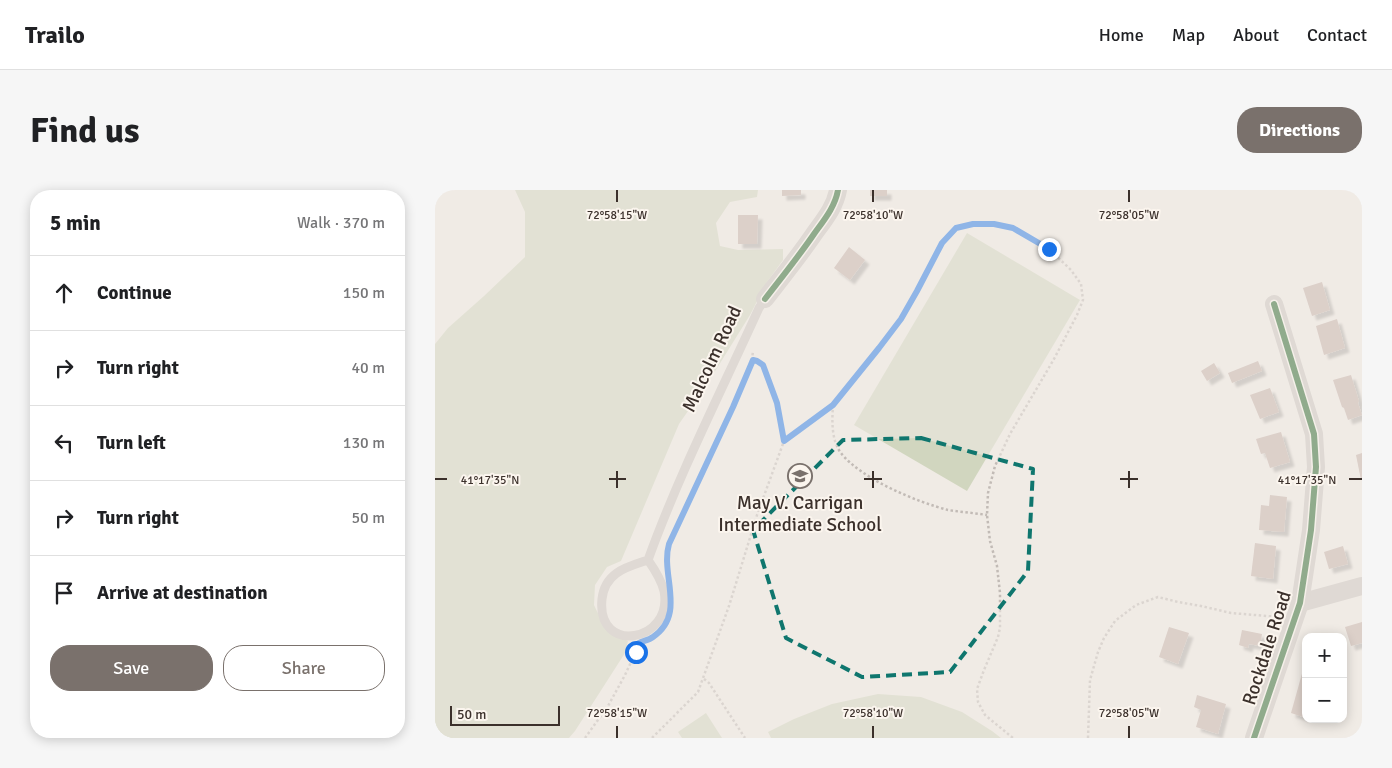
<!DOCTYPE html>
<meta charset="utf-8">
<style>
:root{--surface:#fff;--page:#f6f6f6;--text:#202124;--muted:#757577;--line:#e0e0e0;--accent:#7a716c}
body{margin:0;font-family:Signika,sans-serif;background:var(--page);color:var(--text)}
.controls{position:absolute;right:15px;bottom:15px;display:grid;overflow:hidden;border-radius:10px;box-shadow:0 2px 12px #0003}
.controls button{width:45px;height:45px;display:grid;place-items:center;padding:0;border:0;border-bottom:1px solid var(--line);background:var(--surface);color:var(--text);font:25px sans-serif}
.scale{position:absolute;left:15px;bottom:12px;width:110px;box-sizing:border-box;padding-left:5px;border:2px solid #3b302b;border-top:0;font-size:14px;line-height:18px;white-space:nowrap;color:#3b302b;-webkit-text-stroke:4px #fbf5ee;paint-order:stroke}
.stop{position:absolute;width:15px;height:15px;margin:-11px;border:4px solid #1a73e8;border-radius:50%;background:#fff}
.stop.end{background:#1a73e8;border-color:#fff;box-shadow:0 1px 5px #0008}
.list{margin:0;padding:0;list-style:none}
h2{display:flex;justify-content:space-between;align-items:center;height:65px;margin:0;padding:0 20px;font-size:21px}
h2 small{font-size:16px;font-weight:400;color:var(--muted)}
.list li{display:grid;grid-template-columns:32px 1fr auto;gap:15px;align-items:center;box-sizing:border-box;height:75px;padding:0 20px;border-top:1px solid var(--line)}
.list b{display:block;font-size:19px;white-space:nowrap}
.list em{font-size:16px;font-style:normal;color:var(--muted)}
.actions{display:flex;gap:10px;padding:15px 20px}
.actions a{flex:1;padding:11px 0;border:1px solid var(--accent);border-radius:20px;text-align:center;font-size:18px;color:var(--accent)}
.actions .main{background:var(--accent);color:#fff}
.icon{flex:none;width:28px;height:28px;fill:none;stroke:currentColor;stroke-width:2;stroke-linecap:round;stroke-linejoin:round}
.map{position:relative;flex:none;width:927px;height:548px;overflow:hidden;border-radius:20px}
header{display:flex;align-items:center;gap:30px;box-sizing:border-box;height:70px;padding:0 25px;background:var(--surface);border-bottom:1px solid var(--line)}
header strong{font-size:24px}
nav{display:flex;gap:28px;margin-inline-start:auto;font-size:18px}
.intro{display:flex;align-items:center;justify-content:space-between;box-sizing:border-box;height:120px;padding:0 30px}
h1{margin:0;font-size:35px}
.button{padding:12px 22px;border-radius:20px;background:var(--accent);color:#fff;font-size:18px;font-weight:700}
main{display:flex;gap:30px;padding:0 30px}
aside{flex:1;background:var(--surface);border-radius:20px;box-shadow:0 2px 12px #0003}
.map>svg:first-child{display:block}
.green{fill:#d1d6bf}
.building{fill:#c3afa7;filter:url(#shadow)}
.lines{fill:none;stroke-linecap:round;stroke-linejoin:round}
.path{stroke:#c2bbb6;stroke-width:2.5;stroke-dasharray:2.5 2.5;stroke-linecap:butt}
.lane{stroke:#c9c3be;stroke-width:9}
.street{stroke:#c9c3be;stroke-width:18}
.cycleway-casing{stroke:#fbf5ee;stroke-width:9}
.cycleway{stroke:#1b5e20;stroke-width:6}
.route{stroke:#1a73e8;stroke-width:6}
.marked{fill:none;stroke:#0f766e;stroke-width:4;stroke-dasharray:10 6;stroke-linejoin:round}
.ticks{fill:none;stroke:#3b302b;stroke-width:2}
.labels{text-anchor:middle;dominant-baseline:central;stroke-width:4;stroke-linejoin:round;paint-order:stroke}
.street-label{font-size:19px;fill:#3b302b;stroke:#fbf5ee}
.poi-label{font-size:19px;fill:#3b302b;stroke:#fbf5ee}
.ticks-label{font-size:12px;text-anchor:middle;fill:#3b302b;stroke:#fbf5ee;stroke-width:4;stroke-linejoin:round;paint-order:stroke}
</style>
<header>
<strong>Trailo</strong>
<nav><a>Home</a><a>Map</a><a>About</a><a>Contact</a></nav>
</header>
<div class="intro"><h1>Find us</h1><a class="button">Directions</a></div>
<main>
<aside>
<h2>5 min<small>Walk · 370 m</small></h2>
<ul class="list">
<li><svg class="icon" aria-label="ahead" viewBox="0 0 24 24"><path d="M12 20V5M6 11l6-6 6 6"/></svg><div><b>Continue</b></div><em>150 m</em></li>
<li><svg class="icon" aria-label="right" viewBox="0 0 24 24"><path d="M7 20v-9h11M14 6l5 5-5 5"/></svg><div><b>Turn right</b></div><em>40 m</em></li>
<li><svg class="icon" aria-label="left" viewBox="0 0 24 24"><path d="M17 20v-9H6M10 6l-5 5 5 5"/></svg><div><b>Turn left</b></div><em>130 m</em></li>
<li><svg class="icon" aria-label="right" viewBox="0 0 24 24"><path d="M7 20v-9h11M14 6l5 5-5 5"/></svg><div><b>Turn right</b></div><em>50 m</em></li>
<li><svg class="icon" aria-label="arrive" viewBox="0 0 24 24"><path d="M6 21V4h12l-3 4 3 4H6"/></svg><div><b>Arrive at destination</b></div></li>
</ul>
<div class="actions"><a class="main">Save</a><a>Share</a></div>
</aside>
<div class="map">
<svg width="927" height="548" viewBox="0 0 927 548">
<defs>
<filter id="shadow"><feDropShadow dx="4.5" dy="4.5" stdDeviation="1" flood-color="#0004"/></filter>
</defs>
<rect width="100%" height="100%" fill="#f0ebe5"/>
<!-- green -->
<g class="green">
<polygon points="80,0 323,0 322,7 295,12 281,33 285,56 303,60 348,59 348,70 332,92 315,125 274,191 244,234 186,371 172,377 160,395 159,415 170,438 193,451 190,463 140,541 134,548 0,548 0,154 13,138 49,106 90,67 90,22"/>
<polygon points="532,43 645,110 532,301 419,235"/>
<polygon points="443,504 486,507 527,522 557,541 566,548 336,548 333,542 359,529 397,514"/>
<polygon points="271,523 287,548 247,548 243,542"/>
</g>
<!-- building -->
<g class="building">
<polygon points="347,0 366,0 366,5 347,6"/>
<rect x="435" y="0" width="17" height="6"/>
<polygon points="303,25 323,25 322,54 303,54"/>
<polygon points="414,57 430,70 415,90 399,78"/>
<polygon points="887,92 895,120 877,126 868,98"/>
<polygon points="902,129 910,158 889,165 881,136"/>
<polygon points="823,171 827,181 797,193 793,183"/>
<polygon points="779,173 785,183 772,191 766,181"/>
<polygon points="916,185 924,211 923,213 927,225 913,230 909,218 907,217 898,190"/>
<polygon points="835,198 844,222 825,229 815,205"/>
<polygon points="846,242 855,272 835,278 830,263 826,264 821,249"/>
<polygon points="927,263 927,290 926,290 921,265"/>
<polygon points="835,305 852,307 849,342 824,340 826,315 834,316"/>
<polygon points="820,353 841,356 838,389 816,386"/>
<polygon points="908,356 913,374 894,379 889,362"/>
<polygon points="927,432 927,453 916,456 910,437"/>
<polygon points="734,437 754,443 743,474 724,467"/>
<polygon points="807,440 827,444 825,456 814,454 813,458 804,455"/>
<polygon points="868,480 871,480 871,528 856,523"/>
<polygon points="762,505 791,514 783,544 761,537 766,520 759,517"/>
</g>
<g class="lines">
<!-- path -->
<g class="path">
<polyline points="317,170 322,171 329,175 342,213 349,250"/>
<path d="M398,215C397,230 396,250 406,263C426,289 482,312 513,320C526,322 539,323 552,325"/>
<polyline points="232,377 231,364 234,354 314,180 317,170 318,161"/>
<polyline points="269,489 274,493 310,548"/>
<polyline points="150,548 173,516 190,485 203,457"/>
<polyline points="217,548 263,502 294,416 322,325 349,251 398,215 444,158 465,129 482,101 507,53 521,38 537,34 559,34 578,38 614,59 636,80 646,94 648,110 642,125 619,169 575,244 560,276 553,303 552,325 555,351 562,376 565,403 565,438 563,447 549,480 542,499 543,512 550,525 578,548"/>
<polyline points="653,548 655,490 663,462 669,448 680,431 701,415 723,407 743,412 766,416 796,423 844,427"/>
</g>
<!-- lane -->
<path class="lane" d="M213,370C220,380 226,389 229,401C239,452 161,466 167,409C170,382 192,377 213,370C244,284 286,202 324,118L330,109"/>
<!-- street -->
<g class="street">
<path d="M330,109C347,87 364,66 379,44C389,30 400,17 403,0"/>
<polyline points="865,413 927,396"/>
<polyline points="819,548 865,413 876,340 881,277 879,244 839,114"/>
</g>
<defs>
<g id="cycleway">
<path d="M330,109C347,87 364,66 379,44C389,30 400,17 403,0"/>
<polyline points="819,548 865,413 876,340 881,277 879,244 839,114"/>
</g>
</defs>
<!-- cycleway casing -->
<use href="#cycleway" class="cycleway-casing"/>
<!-- cycleway -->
<use href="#cycleway" class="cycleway"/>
</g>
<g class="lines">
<!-- route -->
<path class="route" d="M201,462L204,453C208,451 214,450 218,447C252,424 225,385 234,354L298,217L318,170L322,171L328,175L342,213L349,251L398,215L444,158L466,129L482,101L507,53L521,38L538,34H559L578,38L614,59"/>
</g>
<!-- marked area -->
<path d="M0 0H927V548H0ZM486,248L598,279L593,381L515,482L427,487L351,448L318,340L408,250Z" fill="#f0ebe5" fill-opacity=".55" fill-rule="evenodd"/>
<path class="marked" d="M486,248L598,279L593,381L515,482L427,487L351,448L318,340L408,250Z"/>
<!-- ticks -->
<path class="ticks" d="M182,0V12M438,0V12M694,0V12M182,281V298M438,281V298M694,281V298M0,289H12M174,289H191M429,289H447M685,289H703M914,289H927M182,536V548M438,536V548M694,536V548"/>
<!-- icons -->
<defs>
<symbol id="school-ring" viewBox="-11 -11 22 22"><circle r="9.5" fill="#fbf5ee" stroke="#7a716c" stroke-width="1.5"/><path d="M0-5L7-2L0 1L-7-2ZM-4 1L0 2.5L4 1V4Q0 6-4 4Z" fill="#7a716c"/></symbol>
</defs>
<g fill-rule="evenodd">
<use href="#school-ring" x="351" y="272" width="28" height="28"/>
</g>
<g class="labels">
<!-- street labels -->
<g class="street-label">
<text transform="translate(277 169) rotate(-65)">Malcolm Road</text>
<text transform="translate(832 458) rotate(-72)">Rockdale Road</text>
</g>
<!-- poi labels -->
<g class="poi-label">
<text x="365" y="313">May V. Carrigan<tspan x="365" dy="22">Intermediate School</tspan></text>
</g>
</g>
<g class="ticks-label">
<text x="182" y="29">72°58'15"W</text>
<text x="438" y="29">72°58'10"W</text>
<text x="694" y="29">72°58'05"W</text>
<text x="55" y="294">41°17'35"N</text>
<text x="872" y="294">41°17'35"N</text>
<text x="182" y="527">72°58'15"W</text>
<text x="438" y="527">72°58'10"W</text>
<text x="694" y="527">72°58'05"W</text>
</g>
</svg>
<div class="controls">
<button>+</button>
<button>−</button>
</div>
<div class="scale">50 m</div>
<div class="stop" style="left:201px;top:462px"></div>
<div class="stop end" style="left:614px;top:59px"></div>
</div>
</main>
